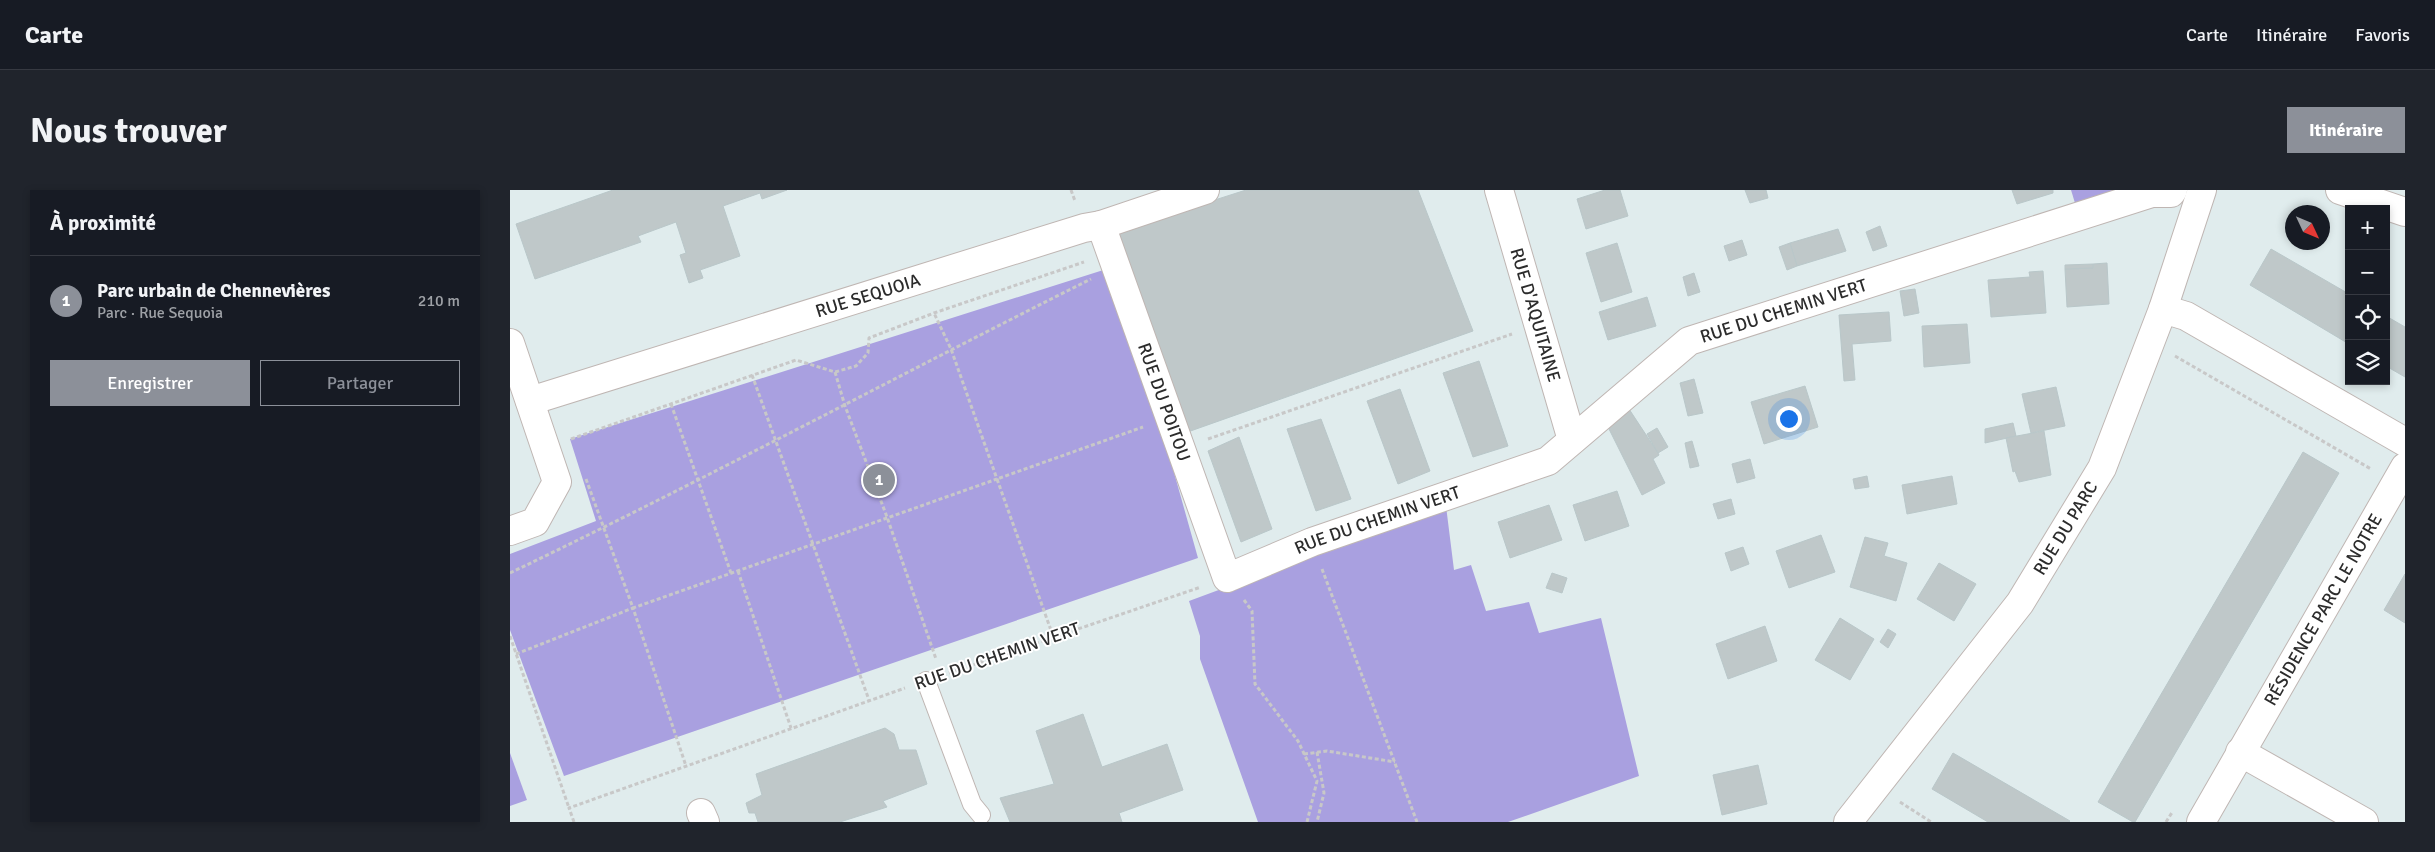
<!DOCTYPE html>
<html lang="fr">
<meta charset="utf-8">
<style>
:root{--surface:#171b24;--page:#20242c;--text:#f1f3f6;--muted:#9ea1a6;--line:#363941;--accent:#8c9099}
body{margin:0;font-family:Signika,sans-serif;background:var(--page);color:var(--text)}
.controls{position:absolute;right:15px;top:15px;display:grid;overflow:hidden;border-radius:0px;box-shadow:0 2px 8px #0003}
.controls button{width:45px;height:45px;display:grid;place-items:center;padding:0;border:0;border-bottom:1px solid var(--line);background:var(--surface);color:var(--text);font:25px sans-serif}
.compass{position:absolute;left:1775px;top:15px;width:45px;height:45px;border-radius:50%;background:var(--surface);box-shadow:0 2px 8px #0003;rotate:134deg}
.you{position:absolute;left:1278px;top:228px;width:18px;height:18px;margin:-12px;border:4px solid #fff;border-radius:50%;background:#1a73e8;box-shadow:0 0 0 8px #1a73e833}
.badge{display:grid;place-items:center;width:32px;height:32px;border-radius:50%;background:var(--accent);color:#fff;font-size:16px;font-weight:700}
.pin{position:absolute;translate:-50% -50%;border:2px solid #fff;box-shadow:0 1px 5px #0006}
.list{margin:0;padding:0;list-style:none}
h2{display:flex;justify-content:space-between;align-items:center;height:65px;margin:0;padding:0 20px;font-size:21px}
h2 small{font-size:16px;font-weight:400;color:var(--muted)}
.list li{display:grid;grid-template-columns:32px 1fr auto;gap:15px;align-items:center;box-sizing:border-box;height:90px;padding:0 20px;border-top:1px solid var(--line)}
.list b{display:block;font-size:19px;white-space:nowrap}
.list p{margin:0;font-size:16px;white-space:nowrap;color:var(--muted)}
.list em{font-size:16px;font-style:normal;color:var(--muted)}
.actions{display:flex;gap:10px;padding:15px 20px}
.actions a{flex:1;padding:11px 0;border:1px solid var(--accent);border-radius:0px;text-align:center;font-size:18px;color:var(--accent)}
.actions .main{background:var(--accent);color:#fff}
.icon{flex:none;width:28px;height:28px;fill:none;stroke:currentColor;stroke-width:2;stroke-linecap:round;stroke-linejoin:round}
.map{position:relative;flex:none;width:1895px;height:632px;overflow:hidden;border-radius:0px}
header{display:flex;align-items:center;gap:30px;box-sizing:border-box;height:70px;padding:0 25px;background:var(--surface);border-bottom:1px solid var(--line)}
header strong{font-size:24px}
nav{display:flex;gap:28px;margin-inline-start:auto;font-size:18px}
.intro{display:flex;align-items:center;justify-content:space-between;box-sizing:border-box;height:120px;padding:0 30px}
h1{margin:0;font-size:35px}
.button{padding:12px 22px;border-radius:0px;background:var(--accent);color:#fff;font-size:18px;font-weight:700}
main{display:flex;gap:30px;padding:0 30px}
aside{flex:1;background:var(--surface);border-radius:0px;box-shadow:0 2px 8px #0003}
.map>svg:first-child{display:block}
.green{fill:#a9a0e0}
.building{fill:#bfc8c9;stroke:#b9c7c9}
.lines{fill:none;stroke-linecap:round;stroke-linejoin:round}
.lane-casing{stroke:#bfb6b3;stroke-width:20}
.street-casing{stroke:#bfb6b3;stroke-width:30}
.path{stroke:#c8c8c8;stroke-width:3;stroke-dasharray:4 2.5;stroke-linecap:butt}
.lane{stroke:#fff;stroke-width:18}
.street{stroke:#fff;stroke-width:28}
.labels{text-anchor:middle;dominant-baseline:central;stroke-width:4;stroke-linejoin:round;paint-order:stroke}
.street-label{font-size:18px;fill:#2c2c2c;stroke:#fff}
</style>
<header>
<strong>Carte</strong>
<nav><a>Carte</a><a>Itinéraire</a><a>Favoris</a></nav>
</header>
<div class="intro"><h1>Nous trouver</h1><a class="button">Itinéraire</a></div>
<main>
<aside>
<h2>À proximité<small></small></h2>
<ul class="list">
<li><span class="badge">1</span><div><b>Parc urbain de Chennevières</b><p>Parc · Rue Sequoia</p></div><em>210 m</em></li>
</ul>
<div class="actions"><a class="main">Enregistrer</a><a>Partager</a></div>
</aside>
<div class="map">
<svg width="1895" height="632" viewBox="0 0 1895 632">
<rect width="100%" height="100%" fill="#e0eced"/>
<!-- green -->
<g class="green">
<polygon points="1561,0 1609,0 1565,13"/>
<polygon points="606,76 688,368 54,586 0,440 0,364 86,331 60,249"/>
<polygon points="936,316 944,380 961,375 976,421 1019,412 1029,443 1091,428 1129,586 998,632 748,632 690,469 690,446 679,411"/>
<polygon points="0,563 17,610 0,616"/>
</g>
<!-- building -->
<g class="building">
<polygon points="103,0 277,0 252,9 250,3 213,16 230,66 190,80 193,88 179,93 170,65 176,63 166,32 128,46 131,52 25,89 6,34"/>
<polygon points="736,0 908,0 963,141 672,244 605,42"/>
<polygon points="1095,0 1110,0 1118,26 1076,39 1067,9"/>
<polygon points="1235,0 1256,0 1258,8 1240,13"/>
<polygon points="1502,0 1543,0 1543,3 1507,14"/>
<polygon points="1370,36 1377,56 1363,61 1356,42"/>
<polygon points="1328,39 1336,61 1287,76 1280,53"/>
<polygon points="1232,50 1237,65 1219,71 1214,56"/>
<polygon points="1107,53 1122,102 1091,112 1076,63"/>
<polygon points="1280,53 1287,76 1277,80 1269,57"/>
<polygon points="1761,59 1839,104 1839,154 1740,95"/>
<polygon points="1597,73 1599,114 1557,117 1555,79 1583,78 1583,74"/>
<polygon points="1583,74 1583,78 1555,79 1555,75"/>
<polygon points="1533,81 1536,123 1481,127 1478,90 1520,87 1519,82"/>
<polygon points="1184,83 1190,102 1178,106 1173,87"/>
<polygon points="1405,99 1409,123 1394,126 1390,101"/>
<polygon points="1137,107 1146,136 1098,150 1089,122"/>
<polygon points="1379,122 1381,151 1342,154 1345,190 1334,191 1329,125"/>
<polygon points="1876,126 1895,137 1895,187 1876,176"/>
<polygon points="1457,134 1460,173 1414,177 1412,136"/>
<polygon points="969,171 998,256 963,267 933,183"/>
<polygon points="1184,189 1193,223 1178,226 1170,193"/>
<polygon points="1295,196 1308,237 1254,254 1241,212"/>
<polygon points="1546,197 1555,236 1521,243 1512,204"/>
<polygon points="890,199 920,281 888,294 857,211"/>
<polygon points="1119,219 1148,263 1149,265 1143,269 1155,293 1132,305 1098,237"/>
<polygon points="811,229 841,309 806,321 777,239"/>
<polygon points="1503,233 1506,246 1475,253 1475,239"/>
<polygon points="1147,238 1158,257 1148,263 1137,244"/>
<polygon points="1534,241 1541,285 1509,292 1505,281 1503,282 1496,248"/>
<polygon points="729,247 762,339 731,352 698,261"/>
<polygon points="1182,251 1189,276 1180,278 1175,253"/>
<polygon points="1793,262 1829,283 1625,632 1623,632 1588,612"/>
<polygon points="1240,269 1245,288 1227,293 1222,274"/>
<polygon points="1357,286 1359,297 1345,299 1343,289"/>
<polygon points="1442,286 1447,314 1397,324 1392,295"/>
<polygon points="1107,301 1119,336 1075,351 1063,315"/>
<polygon points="1221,309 1225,324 1208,329 1203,314"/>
<polygon points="1039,315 1052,350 1000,368 988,332"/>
<polygon points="1311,345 1325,382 1279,398 1266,361"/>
<polygon points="1355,347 1378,353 1374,366 1397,373 1386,411 1340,397"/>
<polygon points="1233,357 1239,374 1221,381 1215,363"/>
<polygon points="1429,373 1466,394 1444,431 1407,409"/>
<polygon points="1042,383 1057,388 1052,403 1036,398"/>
<polygon points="1895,384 1895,433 1874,420"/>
<polygon points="1330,428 1364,449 1340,490 1305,470"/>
<polygon points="1255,436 1267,471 1218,489 1206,454"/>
<polygon points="1378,439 1386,444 1378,458 1370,452"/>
<polygon points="573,524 592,577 657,554 673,600 609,623 612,632 500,632 490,608 544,594 526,541"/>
<polygon points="375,538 384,544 389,560 406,560 417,594 373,611 377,617 330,632 248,632 245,623 239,623 236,613 252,605 246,584"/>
<polygon points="1443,563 1560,631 1559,632 1478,632 1422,599"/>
<polygon points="1248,575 1257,614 1212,625 1203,585"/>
</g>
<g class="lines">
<defs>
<polyline id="lane" points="416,491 462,614 471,625"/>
<g id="street">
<path id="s1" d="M989,0L1062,250"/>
<polyline points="1830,0 1895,22"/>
<path id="s2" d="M591,35L717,388L802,352L1038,271L1179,151L1642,3H1661L1663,0"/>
<polyline points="1653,119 1676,126 1895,252"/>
<polyline points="0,153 47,292 25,332 0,341"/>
<path id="s3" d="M20,211L574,38L591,35L695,0"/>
<polyline points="1730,562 1854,632"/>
<polyline points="191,623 195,632"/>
<path id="s4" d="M1338,632L1510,413L1592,278L1653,119L1692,0"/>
<path id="s5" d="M1691,632L1895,277"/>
</g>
</defs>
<!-- lane casing -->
<use href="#lane" class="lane-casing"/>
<!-- street casing -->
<use href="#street" class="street-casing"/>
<!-- path -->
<g class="path">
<polyline points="561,0 565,11"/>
<polyline points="1665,166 1861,279"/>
<polyline points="325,182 335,216 377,327 426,469"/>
<polyline points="242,185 359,510"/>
<polyline points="161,214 221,383"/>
<polyline points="61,249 286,170 325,182 346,176 358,163 359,148 424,123 574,72"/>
<polyline points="698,249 1002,144"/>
<polyline points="76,289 123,418 487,289 441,159 424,123"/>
<polyline points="812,379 907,632"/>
<polyline points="228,381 281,538"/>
<path d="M0,383C196,289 387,186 581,89"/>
<polyline points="734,410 742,421 745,494 788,551 807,591 797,632"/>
<polyline points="0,446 59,618"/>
<polyline points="543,446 487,289 633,237"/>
<polyline points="6,464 123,418 176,576"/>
<polyline points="439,483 691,397"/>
<polyline points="807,562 814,603 807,632"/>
<polyline points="794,564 817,561 885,572"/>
<polyline points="1390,612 1421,632"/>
<polyline points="64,632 59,618 395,498"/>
<polyline points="1656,632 1663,621"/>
</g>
<!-- lane -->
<use href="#lane" class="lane"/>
<!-- street -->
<use href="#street" class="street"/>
</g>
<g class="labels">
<!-- street labels -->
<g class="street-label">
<text stroke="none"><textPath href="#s3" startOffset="354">RUE SEQUOIA</textPath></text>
<text stroke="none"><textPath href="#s2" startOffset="1001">RUE DU CHEMIN VERT</textPath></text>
<text stroke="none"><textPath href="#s1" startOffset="130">RUE D'AQUITAINE</textPath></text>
<text stroke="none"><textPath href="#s2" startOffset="188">RUE DU POITOU</textPath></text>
<text stroke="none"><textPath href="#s2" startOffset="536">RUE DU CHEMIN VERT</textPath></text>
<text stroke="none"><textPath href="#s4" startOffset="366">RUE DU PARC</textPath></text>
<text stroke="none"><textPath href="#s5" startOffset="245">RÉSIDENCE PARC LE NOTRE</textPath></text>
<text transform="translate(487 466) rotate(-19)">RUE DU CHEMIN VERT</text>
</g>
</g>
</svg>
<div class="controls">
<button>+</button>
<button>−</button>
<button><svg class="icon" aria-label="locate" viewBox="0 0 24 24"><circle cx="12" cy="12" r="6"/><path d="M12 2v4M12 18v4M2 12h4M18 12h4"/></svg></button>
<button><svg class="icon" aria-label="layers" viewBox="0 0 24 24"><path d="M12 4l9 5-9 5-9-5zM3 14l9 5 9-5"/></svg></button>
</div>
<svg class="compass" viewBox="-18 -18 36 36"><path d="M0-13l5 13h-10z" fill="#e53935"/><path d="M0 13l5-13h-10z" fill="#9ea1a6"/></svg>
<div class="you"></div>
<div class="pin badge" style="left:369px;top:290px">1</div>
</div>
</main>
